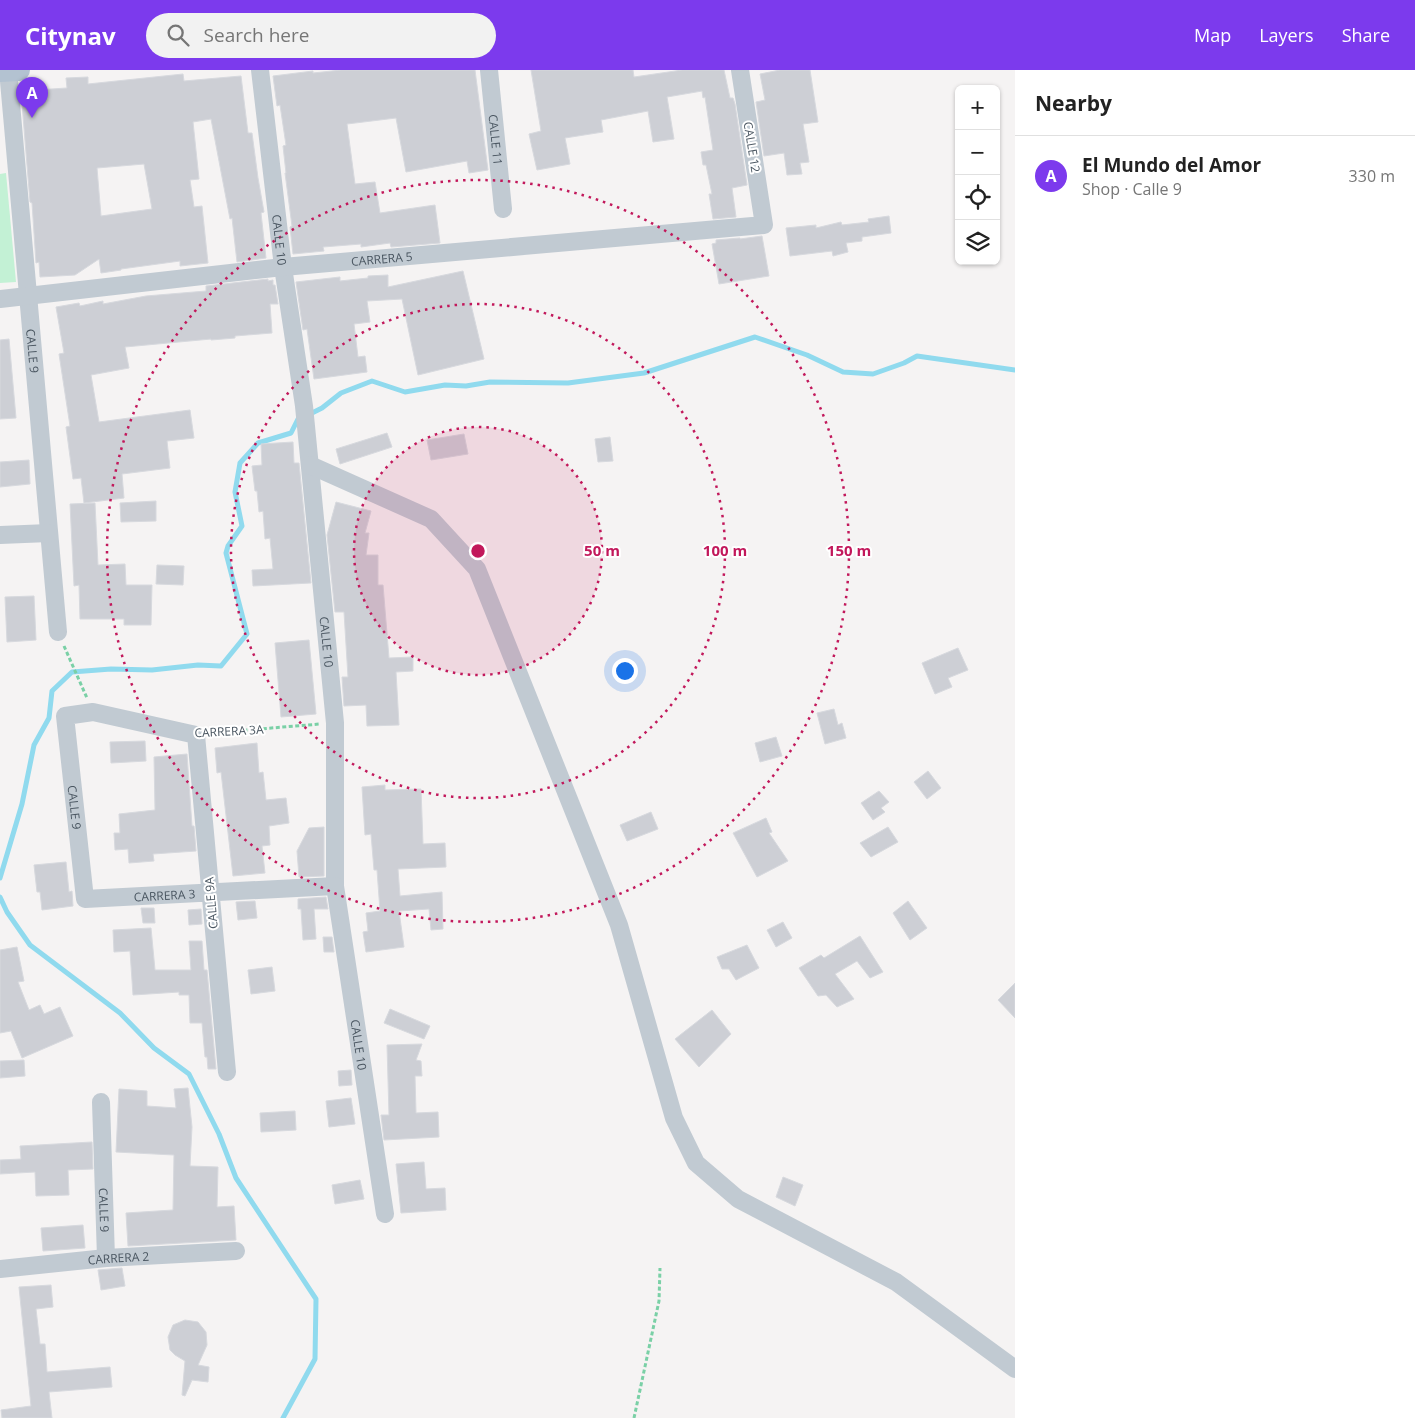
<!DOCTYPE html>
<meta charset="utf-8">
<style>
:root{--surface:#fff;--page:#f2f2f2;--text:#222;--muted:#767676;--line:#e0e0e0;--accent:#7c3aed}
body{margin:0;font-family:"Open Sans",sans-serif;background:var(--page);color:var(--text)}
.controls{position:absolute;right:15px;top:15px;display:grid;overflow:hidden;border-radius:8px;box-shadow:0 1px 4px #0004}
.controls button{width:45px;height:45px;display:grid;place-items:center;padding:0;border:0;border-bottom:1px solid var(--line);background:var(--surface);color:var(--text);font:25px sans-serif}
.you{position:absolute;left:624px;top:600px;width:18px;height:18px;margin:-12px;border:4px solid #fff;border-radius:50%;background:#1a73e8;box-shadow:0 0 0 8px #1a73e833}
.badge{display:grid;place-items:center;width:32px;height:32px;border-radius:50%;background:var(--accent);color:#fff;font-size:16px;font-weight:700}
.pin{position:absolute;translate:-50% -41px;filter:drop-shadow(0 1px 2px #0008)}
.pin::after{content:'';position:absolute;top:26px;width:18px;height:15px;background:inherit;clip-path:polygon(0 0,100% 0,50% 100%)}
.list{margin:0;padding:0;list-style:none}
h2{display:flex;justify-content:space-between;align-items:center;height:65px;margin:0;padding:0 20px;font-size:21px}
h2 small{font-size:16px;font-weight:400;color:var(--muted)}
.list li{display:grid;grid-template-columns:32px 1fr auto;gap:15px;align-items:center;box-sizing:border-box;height:80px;padding:0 20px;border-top:1px solid var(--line)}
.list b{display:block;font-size:19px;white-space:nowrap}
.list p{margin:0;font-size:16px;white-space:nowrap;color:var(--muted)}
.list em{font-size:16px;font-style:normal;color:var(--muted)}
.icon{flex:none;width:28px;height:28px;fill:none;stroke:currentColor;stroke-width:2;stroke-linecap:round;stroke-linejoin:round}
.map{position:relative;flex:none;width:1015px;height:1348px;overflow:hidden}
header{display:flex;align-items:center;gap:30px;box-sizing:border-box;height:70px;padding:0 25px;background:var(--accent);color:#fff}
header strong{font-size:24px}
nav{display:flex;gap:28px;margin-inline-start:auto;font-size:18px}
.search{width:350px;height:45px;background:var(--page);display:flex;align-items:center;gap:12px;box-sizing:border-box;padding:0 18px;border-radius:28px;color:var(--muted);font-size:19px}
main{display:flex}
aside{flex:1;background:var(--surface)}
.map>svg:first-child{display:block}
.green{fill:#c3f1d5}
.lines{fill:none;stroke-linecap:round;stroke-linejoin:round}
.stream{stroke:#90daee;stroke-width:5}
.building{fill:#cdcfd5;stroke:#d7d9de;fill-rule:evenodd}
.path{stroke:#7ad0a6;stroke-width:3;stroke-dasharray:4 2.5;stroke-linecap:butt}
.minor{stroke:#c1cad2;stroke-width:18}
.major{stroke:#b3c2d1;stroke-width:22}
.ring{fill:none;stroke:#c2185b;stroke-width:2.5;stroke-dasharray:2.5 5}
.labels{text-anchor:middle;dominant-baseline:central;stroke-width:4;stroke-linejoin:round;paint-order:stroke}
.street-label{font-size:12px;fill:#4a5661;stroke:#fff}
.centre{fill:#c2185b;stroke:#fff;stroke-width:2.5}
.ring-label{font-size:15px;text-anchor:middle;font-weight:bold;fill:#c2185b;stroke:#fff;stroke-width:4;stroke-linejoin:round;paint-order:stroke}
</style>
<header>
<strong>Citynav</strong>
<div class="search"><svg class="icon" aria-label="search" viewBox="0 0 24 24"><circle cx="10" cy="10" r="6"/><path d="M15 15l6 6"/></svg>Search here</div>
<nav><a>Map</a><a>Layers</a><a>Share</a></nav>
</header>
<main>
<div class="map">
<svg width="1015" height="1348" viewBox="0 0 1015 1348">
<rect width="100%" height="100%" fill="#f5f3f3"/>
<!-- green -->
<polygon class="green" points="6,103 16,212 0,213 0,104"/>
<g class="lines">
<!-- stream -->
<g class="stream">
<polyline points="308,345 322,338 341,323 372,311 405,322 445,315 466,316 490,312 568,313 644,303 755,267 807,285 843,302 873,304 904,293 917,286 1015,300"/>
<polyline points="0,808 22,734 34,675 49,648 52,621 72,602 111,599 152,600 198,595 221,596 247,564 226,483 228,476 242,456 235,422 240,393 258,373 291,363 298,349 300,348"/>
<polyline points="0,827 7,842 30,875 120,943 154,978 189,1004 219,1064 236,1108 316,1229 315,1289 283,1348"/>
</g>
</g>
<!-- building -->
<g class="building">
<polygon points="341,0 475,0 488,100 469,103 467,91 406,102 396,48 347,54 355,114 375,112 380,143 435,135 440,173 391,177 390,173 361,177 361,174 323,177 324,181 293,184 290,157 292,156 285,103 286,103 283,76 286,75 280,35 277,36 273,6 313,1 313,3"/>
<polygon points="531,0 633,0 634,7 682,0 724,0 730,28 733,28 735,34 747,115 732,118 736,147 713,149 709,124 712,124 706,95 703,95 701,82 713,80 705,27 703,28 702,21 667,27 674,69 653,72 648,41 601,50 603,62 565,68 570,94 537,100 529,64 541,61"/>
<polygon points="780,0 810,0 818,52 803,54 809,92 800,93 802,104 787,105 784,83 764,86 756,32 765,30 760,4"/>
<path d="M183,4L184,11L241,6L248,63H252L258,108L264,142L261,143L266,188L237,192L232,148L230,149L211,49L193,52L199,109L190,110L194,137L202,136L208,193L180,196V191L121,199V200L101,203L99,189L75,205L40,207L39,192L36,193L32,133L30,132L21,21L67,18L66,8L88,7V14ZM144,94L152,139L101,146L97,98Z"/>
<polygon points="889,146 891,163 862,167 862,171 846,173 848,182 833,186 832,181 790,186 786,158 816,155 816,158 841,152 842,155 869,152 868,149"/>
<polygon points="762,166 769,206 719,214 712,174 716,173 716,170 740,168 740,169"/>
<polygon points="463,201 484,289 418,305 402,229 367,231 370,252 354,254 358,287 365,286 367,302 314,309 307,259 303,260 296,212 340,207 340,211 368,208 368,206 388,205 388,217"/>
<polygon points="268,209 268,211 273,210 273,215 275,215 278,234 270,234 272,263 235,266 235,268 211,270 211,269 125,277 129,298 91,305 99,352 190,340 194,368 167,371 170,398 122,404 124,428 84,433 81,408 73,409 66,357 70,356 59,284 64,283 56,237 79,233 80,236 103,231 103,234 146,226 206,221 206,216"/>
<polygon points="9,269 16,348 0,349 0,270"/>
<polygon points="387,363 392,377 340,394 336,379"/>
<polygon points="464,364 468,384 431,390 427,370"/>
<polygon points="610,367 613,391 598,392 595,369"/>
<polygon points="293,372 294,393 299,393 311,513 253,516 252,500 273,499 270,468 265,469 263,441 259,442 257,421 255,421 252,396 262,395 261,374"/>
<polygon points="29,390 30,414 0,417 0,392"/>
<polygon points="156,431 156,451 121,452 120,433"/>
<polygon points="336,432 371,441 365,463 369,463 366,485 378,485 378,515 383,515 389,588 413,587 413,601 396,602 399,655 367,656 366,635 344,636 342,607 348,607 344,542 335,542 327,465"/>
<polygon points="95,433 98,495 125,494 126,515 152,515 151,555 124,555 124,549 80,549 79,515 74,516 70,434"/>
<polygon points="157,495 184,496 183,515 156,514"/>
<polygon points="34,526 36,570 7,572 5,527"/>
<polygon points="309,570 316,644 281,647 275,573"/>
<polygon points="958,578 968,600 948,608 952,617 935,624 922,593"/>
<polygon points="834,639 838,655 842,653 846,668 825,674 817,643"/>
<polygon points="776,667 782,686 760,692 755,673"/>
<polygon points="145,671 146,691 111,693 110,672"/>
<polygon points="257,673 259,703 263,702 266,730 286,728 289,753 269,756 270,775 262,776 265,803 233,806 221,702 217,703 215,678"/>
<polygon points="187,684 192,756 194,756 196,781 153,784 154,791 129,793 128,779 115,780 114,763 120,763 119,744 155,740 154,687"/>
<polygon points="928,701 941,718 927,729 914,712"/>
<polygon points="385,715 385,720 421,719 423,774 445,773 446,797 398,799 400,826 442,822 443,859 431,860 429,839 399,841 404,877 366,882 363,862 368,861 366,843 380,841 377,800 374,800 371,764 365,765 362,717"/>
<polygon points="879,721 889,732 881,738 885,742 873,750 861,733"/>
<polygon points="651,742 658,759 627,771 620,755"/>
<polygon points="766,748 772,762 769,763 788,791 757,807 733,763"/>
<polygon points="324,757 324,806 299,807 297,781 309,758"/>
<polygon points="888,757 898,772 871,787 860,773"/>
<polygon points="66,792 69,822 72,821 73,836 42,840 40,822 37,822 34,795"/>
<polygon points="326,827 328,839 314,839 316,869 303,870 301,839 298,839 298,829"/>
<polygon points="255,831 257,848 238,850 236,832"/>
<polygon points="908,831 927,858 910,870 893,843"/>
<polygon points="141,838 154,838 155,853 143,853"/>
<polygon points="201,839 202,854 189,855 188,840"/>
<polygon points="783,852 792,868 776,877 767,860"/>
<polygon points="151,858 155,900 191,900 189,871 202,871 204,900 207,900 216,999 208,999 207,987 205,987 202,953 190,953 189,925 179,925 179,922 133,925 130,881 114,882 113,860"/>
<polygon points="860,866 883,902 870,908 857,891 835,904 854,929 837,937 826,925 818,926 799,898 821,885 824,888"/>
<polygon points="323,867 332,867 334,882 324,882"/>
<polygon points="747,875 759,898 736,910 729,899 722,899 717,887"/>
<polygon points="17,877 24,911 18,912 29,940 40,935 44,944 60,937 73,966 22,988 11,961 0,963 0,880"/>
<polygon points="272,897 275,921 251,924 248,900"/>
<polygon points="1015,913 1015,948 998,930"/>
<polygon points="390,939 430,956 424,969 384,953"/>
<polygon points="712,940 731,964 699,997 675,969"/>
<polygon points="422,974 416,990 421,991 422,1006 415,1006 416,1043 438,1042 439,1067 384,1070 381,1045 389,1045 387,975"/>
<polygon points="24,990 25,1006 0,1008 0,991"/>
<polygon points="351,1000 352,1015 339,1016 338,1001"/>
<polygon points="188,1018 192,1057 190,1096 218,1097 217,1137 234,1136 236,1170 128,1176 126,1143 173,1140 174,1085 116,1082 119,1019 147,1021 147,1036 176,1038 174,1019"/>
<polygon points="351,1028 355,1054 329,1057 326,1031"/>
<polygon points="295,1041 296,1060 261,1062 260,1043"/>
<polygon points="92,1072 93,1099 68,1100 69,1125 36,1126 35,1102 0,1104 0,1090 21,1089 20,1076"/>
<polygon points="424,1092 426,1119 445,1118 446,1140 401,1143 396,1094"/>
<polygon points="783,1107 803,1115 795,1136 776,1127"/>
<polygon points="360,1110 364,1129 335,1134 332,1115"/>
<polygon points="83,1155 85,1178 43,1181 41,1158"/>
<polygon points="122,1198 125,1216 101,1220 98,1200"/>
<polygon points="51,1215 53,1237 36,1239 40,1274 45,1274 47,1302 110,1297 112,1317 49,1322 52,1348 2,1348 1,1340 31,1336 19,1217"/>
<polygon points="185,1250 198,1252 206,1262 207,1275 198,1295 209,1297 208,1312 192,1310 185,1326 182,1325 185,1291 175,1285 170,1280 168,1267 173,1255"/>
</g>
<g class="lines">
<!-- path -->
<g class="path">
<polyline points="64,576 87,628"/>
<polyline points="211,663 320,654"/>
<polyline points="634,1348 659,1231 660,1198"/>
</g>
<!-- minor -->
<g class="minor">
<path id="s1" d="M8,0L58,562"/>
<path id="s2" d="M260,0L283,197L304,336L335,653V816L385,1144"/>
<path id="s3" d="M489,0L503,139"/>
<path id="s4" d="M0,229L283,197L764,155L740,0"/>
<polyline points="310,395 431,449 477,499 619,855 674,1048 696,1093 738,1129 896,1212 1015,1299"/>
<polyline points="0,465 49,463"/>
<path id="s5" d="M227,1002L196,665L93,642L65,646L85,829L335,816"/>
<path id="s6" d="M101,1032L106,1188"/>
<path id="s7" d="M0,1199L106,1188L236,1181"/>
</g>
<!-- major -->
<polyline class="major" points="0,1 19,0"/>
</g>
<!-- distance rings -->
<circle cx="478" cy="481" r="124" fill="#c2185b" fill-opacity=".12"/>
<g class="ring">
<circle cx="478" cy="481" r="124"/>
<circle cx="478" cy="481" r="247"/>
<circle cx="478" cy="481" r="371"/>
</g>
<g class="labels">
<!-- street labels -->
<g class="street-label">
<text stroke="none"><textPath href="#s3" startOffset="70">CALLE 11</textPath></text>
<text transform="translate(752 77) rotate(81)">CALLE 12</text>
<text stroke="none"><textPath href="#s2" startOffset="171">CALLE 10</textPath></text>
<text stroke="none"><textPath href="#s4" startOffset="384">CARRERA 5</textPath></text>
<text stroke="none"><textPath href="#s1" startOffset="282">CALLE 9</textPath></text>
<text stroke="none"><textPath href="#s2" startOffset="576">CALLE 10</textPath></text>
<text transform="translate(229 661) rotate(-3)">CARRERA 3A</text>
<text stroke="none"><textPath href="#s5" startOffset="564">CALLE 9</textPath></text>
<text stroke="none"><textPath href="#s5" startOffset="736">CARRERA 3</textPath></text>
<text transform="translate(211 833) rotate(-95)">CALLE 9A</text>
<text stroke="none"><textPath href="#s2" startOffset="981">CALLE 10</textPath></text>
<text stroke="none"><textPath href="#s6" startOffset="108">CALLE 9</textPath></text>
<text stroke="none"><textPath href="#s7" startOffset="119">CARRERA 2</textPath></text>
</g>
</g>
<circle cx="478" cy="481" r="8" class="centre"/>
<g class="ring-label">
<text x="602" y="486">50 m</text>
<text x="725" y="486">100 m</text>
<text x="849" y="486">150 m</text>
</g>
</svg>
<div class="controls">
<button>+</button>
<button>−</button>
<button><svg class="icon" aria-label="locate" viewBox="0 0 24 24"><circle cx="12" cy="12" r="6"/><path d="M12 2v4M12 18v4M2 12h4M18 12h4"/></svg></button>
<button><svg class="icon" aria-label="layers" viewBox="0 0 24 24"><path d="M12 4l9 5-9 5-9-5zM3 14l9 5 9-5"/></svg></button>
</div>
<div class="you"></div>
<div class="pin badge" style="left:32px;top:48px">A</div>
</div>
<aside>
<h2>Nearby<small></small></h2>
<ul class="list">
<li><span class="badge">A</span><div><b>El Mundo del Amor</b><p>Shop · Calle 9</p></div><em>330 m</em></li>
</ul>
</aside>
</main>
